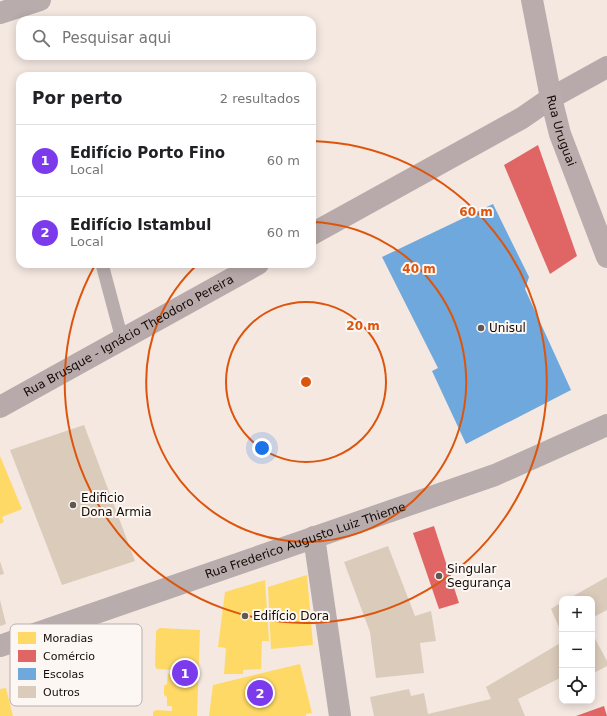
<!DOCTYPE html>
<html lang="pt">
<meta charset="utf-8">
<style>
:root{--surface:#fff;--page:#f6f6f6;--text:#202124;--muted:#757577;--line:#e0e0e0;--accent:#7c3aed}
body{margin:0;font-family:"DejaVu Sans",sans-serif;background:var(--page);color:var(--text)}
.controls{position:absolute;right:12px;bottom:12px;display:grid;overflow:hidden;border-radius:8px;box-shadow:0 2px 10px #0003}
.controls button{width:36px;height:36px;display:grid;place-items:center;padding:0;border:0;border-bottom:1px solid var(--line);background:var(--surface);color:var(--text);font:20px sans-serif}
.you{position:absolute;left:262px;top:448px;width:14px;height:14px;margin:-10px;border:3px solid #fff;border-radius:50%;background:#1a73e8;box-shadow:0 0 0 6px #1a73e833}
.badge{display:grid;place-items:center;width:26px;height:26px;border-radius:50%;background:var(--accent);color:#fff;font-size:13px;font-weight:700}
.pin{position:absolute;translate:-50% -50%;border:2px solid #fff;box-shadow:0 1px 4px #0006}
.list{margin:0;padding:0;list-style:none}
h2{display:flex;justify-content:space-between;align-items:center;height:52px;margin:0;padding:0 16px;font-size:17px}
h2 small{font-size:13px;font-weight:400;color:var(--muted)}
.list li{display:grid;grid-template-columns:26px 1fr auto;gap:12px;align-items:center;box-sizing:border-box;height:72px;padding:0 16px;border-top:1px solid var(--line)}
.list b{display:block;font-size:15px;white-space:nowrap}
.list p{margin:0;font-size:13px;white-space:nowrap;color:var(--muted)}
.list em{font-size:13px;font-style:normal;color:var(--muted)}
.icon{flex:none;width:22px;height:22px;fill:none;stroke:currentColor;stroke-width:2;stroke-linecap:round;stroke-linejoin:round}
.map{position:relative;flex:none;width:607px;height:716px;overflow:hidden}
.search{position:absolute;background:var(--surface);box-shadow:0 2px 10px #0003;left:16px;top:16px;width:300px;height:44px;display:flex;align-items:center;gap:10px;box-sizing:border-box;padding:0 14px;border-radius:12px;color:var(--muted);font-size:15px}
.panel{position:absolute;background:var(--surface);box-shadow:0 2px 10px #0003;left:16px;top:72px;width:300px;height:196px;border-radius:12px}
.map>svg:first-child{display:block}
.homes{fill:#ffd966}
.shops{fill:#e06666}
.schools{fill:#6fa8dc}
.building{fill:#dbcbbb}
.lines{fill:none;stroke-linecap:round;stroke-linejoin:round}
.lane{stroke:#b8acad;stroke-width:13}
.street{stroke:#b8acad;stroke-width:22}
.secondary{stroke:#b8aaab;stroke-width:22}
.primary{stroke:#baacad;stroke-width:22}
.ring{fill:none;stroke:#dd550c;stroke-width:2}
.poi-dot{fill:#625853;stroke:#fdf7f4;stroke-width:1.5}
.labels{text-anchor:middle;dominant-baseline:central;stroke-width:4;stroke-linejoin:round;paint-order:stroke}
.street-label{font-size:12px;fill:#140b06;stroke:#fdf7f4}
.poi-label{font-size:12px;fill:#140b06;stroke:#fdf7f4;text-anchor:start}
.key{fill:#fdf7f4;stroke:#b7b0ad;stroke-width:1}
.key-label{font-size:11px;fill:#140b06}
.centre{fill:#dd550c;stroke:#fdf7f4;stroke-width:2}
.ring-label{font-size:12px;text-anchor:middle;font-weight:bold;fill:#dd550c;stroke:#fdf7f4;stroke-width:4;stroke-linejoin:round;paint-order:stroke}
</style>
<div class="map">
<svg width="607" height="716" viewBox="0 0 607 716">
<rect width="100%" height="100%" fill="#f4e8e1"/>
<!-- homes -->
<g class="homes">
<polygon points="0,456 22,509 2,517 4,522 0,524"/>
<polygon points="307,575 313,645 271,649 268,587"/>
<polygon points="265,580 269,641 262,641 261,669 243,670 243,674 224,674 226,648 218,647 225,592"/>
<polygon points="160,628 200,630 197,716 153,716 153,712 156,710 172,711 172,706 167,706 167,697 164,695 164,686 167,684 168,674 172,674 173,670 157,669 155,666 156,631"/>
<polygon points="300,664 312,713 306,714 306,716 209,716 213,685"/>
<polygon points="6,688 13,716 0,716 0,689"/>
</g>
<!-- shops -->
<g class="shops">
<polygon points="538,145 577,256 550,274 504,165"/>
<polygon points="434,526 459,603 439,609 413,533"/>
<polygon points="604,706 607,716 576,716"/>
</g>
<!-- schools -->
<polygon class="schools" points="493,204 529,277 525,289 571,390 466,444 432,371 438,368 382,257"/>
<!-- building -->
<g class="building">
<polygon points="84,425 135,561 62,585 10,450"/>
<polygon points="388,546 415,616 431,611 436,641 420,643 424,673 376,678 370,632 344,562"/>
<polygon points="0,561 4,574 0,575"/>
<polygon points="607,577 607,610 592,618 592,599 568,599"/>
<polygon points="0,600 6,624 0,626"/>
<polygon points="562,602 562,634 551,609"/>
<polygon points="592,633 607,661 607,666 592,674"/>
<polygon points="562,642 562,677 518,699 525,716 374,716 370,697 409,689 411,696 424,693 428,714 491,699 486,687"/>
</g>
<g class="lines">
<!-- lane -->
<polyline class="lane" points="102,264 122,339"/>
<!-- street -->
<g class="street">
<polyline points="0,13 40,0"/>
<polyline points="314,537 340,716"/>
<path id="s1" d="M0,646L495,475L607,425"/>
</g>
<!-- secondary -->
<g class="secondary">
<polyline points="312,234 522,118 551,98 607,67"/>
<path id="s2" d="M0,407L258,264"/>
</g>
<!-- primary -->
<path class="primary" id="s3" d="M532,0L551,98L560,134L607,257"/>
</g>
<!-- distance rings -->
<g class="ring">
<circle cx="306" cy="382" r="80"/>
<path d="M313 222A160 160 0 1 1 198 264"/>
<path d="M312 141A241 241 0 1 1 95 265"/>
</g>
<!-- markers -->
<g class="poi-dot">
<circle cx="481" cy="328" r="4"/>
<circle cx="73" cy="505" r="4"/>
<circle cx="439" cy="576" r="4"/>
<circle cx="245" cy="616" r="4"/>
</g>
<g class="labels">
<!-- street labels -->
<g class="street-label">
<text stroke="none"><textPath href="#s3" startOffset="134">Rua Uruguai</textPath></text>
<text stroke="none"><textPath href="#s2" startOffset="147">Rua Brusque - Ignácio Theodoro Pereira</textPath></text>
<text stroke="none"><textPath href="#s1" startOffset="323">Rua Frederico Augusto Luiz Thieme</textPath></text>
</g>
<!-- poi labels -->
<g class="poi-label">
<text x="489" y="328">Unisul</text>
<text x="81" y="498">Edificio<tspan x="81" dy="14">Dona Armia</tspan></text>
<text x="447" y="569">Singular<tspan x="447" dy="14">Segurança</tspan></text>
<text x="253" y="616">Edifício Dora</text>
</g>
</g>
<!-- legend -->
<rect x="10" y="624" width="132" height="82" rx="6" class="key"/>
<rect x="18" y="632" width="18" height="12" fill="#ffd966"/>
<rect x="18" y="650" width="18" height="12" fill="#e06666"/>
<rect x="18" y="668" width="18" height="12" fill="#6fa8dc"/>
<rect x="18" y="686" width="18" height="12" fill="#dbcbbb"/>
<g class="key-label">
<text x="43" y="642">Moradias</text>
<text x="43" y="660">Comércio</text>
<text x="43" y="678">Escolas</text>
<text x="43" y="696">Outros</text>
</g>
<circle cx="306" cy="382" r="6" class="centre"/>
<g class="ring-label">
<text x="476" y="216">60 m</text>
<text x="419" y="273">40 m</text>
<text x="363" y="330">20 m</text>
</g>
</svg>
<div class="controls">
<button>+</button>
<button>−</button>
<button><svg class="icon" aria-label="locate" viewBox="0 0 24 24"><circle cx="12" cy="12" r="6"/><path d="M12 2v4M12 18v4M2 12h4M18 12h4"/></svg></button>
</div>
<div class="you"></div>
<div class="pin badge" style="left:185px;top:673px">1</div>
<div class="pin badge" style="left:260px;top:693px">2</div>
<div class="search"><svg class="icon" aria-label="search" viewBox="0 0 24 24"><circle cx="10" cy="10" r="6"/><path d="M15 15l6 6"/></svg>Pesquisar aqui</div>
<section class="panel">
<h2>Por perto<small>2 resultados</small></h2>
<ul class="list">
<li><span class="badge">1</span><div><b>Edifício Porto Fino</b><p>Local</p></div><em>60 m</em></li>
<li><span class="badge">2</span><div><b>Edifício Istambul</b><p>Local</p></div><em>60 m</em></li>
</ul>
</section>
</div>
